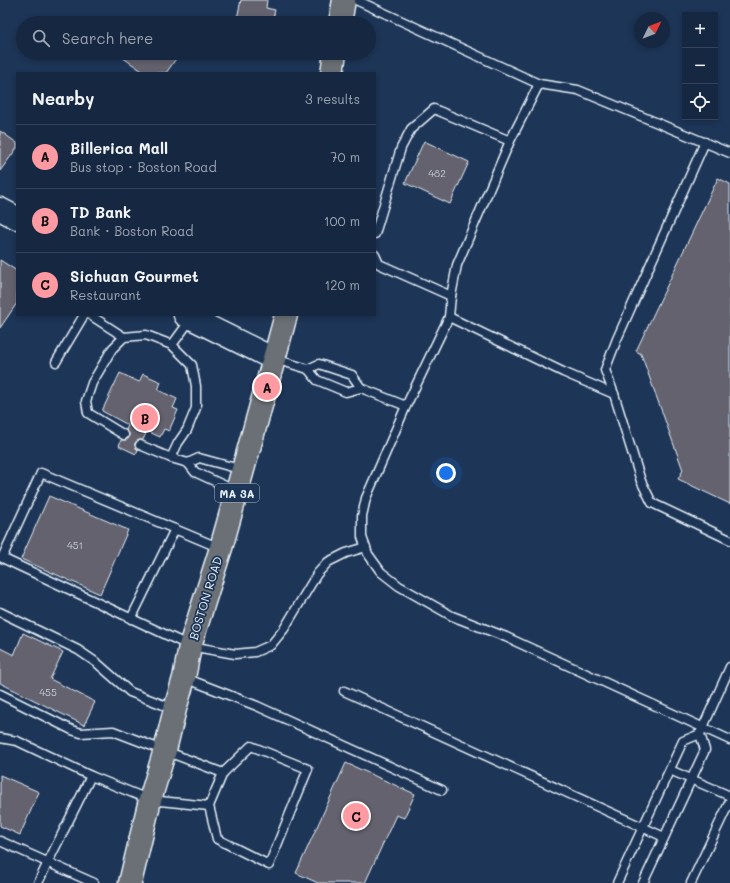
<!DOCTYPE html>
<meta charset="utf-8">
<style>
:root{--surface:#162841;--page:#23344c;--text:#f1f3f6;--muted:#9ea6b1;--line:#35445a;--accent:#ff9aa2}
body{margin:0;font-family:Mali,sans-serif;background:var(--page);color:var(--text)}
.controls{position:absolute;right:12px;top:12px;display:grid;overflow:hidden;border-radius:0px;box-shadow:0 2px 6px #0003}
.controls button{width:36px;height:36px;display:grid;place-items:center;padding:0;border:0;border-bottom:1px solid var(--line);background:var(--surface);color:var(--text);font:20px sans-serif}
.compass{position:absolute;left:634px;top:12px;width:36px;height:36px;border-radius:50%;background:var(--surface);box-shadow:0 2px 6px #0003;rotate:47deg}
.you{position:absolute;left:446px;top:473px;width:14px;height:14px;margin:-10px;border:3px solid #fff;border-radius:50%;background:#1a73e8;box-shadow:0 0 0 6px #1a73e833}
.badge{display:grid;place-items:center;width:26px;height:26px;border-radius:50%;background:var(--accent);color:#111;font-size:13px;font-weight:700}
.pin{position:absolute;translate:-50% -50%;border:2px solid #fff;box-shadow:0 1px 4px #0006}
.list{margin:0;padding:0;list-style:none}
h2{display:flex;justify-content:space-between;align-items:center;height:52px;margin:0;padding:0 16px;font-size:17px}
h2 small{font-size:13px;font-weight:400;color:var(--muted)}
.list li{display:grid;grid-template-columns:26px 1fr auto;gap:12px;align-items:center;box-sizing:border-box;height:64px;padding:0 16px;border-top:1px solid var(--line)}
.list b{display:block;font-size:15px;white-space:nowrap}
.list p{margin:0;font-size:13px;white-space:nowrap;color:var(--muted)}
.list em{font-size:13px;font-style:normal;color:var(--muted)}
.icon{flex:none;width:22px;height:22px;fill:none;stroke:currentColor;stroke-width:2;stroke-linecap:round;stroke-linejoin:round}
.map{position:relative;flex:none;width:730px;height:883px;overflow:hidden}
.search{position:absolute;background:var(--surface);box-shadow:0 2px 6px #0003;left:16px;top:16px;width:360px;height:44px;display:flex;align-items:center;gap:10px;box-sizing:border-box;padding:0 14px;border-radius:22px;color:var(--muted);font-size:15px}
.panel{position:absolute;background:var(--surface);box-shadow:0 2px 6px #0003;left:16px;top:72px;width:360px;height:244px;border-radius:0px}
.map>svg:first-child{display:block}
.building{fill:#64626e;stroke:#e8f1f8}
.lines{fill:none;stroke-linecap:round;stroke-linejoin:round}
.lane-casing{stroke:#e8f1f8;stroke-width:11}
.secondary-casing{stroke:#e8f1f8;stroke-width:25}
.primary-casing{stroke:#e8f1f8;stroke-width:25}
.lane{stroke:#1d3557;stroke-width:8}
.secondary{stroke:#1d3557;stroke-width:22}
.primary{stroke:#6a7074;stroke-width:22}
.labels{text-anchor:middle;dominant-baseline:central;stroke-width:3.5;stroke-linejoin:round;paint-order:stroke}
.number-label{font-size:10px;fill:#c7cdd6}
.shield{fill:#1d3557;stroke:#abb9c8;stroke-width:1}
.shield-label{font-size:11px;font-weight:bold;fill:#e8f1f8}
.street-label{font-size:12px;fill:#e8f1f8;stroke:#1d3557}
</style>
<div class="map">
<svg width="730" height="883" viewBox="0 0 730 883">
<rect width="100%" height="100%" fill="#1d3557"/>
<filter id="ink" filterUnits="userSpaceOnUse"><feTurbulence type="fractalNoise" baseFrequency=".025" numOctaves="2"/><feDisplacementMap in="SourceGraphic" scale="8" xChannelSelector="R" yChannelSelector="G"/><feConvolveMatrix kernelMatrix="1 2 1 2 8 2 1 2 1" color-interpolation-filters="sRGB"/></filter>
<g filter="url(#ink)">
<!-- building -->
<g class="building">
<polygon points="241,0 267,0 266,8 275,10 272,23 236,23"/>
<polygon points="116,53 180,53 166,73 145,73"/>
<polygon points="0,131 17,143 17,148 0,171"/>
<polygon points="424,141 469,162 450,204 405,183"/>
<polygon points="718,178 730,184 730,504 678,479 683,470 641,354 636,351"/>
<polygon points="0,260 17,271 17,303 0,328"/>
<polygon points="120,373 139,382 143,374 161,382 158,390 177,399 173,408 178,410 169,431 164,429 160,437 147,431 143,440 139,440 135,443 135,446 138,450 136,454 119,446 121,440 126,440 129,438 129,433 126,430 128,425 102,411"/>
<polygon points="49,496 128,530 100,594 21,559"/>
<polygon points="23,633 63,652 50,679 95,702 84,725 0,683 0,648 14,655"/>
<polygon points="346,763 415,794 404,818 396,815 365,883 318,883 296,873"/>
<polygon points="0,775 39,792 20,835 0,826"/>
</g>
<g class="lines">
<defs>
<g id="lane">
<polyline points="356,0 539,84 578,90 730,153"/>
<polyline points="539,84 510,141 457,265 451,296 449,317 406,406 366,498 362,516 362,537 368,554 381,572 399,586 452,616 506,637 730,740"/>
<polyline points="375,234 401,148 411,129 434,109 510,141"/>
<polyline points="375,255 379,264 451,296"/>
<polyline points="90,315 124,337"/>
<polyline points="449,317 563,372 614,394 641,481 652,503 730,540"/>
<polyline points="275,359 308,369 317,380 346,392 361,388"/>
<polyline points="56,362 84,315"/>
<polyline points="308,369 319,364 352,375 361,388 406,406"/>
<polyline points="614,394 605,370 617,339 705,142"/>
<polyline points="124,435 88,413 86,401 92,383 112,349 124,337 146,335 172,345 191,319"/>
<polyline points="140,445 171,458 188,463 195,472 236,491"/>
<polyline points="171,458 178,443 187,430 196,408 196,386 192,365 172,345"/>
<polyline points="188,463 199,458 243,470"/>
<polyline points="220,548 41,473 2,558 190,646 235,654 255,652 271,645 284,629 317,574 328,562 346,553 366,547"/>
<polyline points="0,612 78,650 97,663 130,692 174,709"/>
<polyline points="131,619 175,529"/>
<polyline points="185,678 257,706 442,790"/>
<polyline points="344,691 664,837"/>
<polyline points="0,694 72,730 81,733 113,731 223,773 251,746 308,769 269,865 217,839 209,806 150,800 91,776 17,741 0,738"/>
<polyline points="670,770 730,796"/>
<polyline points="209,806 223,773"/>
<polyline points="0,841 94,883"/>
<polyline points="38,883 48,862 91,776"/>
<polyline points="617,883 683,741 700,734"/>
<polyline points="643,883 705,750 700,734 730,667"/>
<polyline points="691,883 730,801"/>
</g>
<g id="secondary">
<polyline points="0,209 17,218"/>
<polyline points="185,315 274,359"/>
</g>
<g id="primary">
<polyline points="340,23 344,0"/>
<polyline points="332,73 335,53"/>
<polyline points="130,883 150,800 165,750 175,709 184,678 190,646 221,548 274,359 286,315"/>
</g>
</defs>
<!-- lane casing -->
<use href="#lane" class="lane-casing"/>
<!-- secondary casing -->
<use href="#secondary" class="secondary-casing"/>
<!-- primary casing -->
<use href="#primary" class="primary-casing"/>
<!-- lane -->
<use href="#lane" class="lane"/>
<!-- secondary -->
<use href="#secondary" class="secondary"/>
<!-- primary -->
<use href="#primary" class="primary"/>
</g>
</g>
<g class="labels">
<!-- number labels -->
<g class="number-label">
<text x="437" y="173">482</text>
<text x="75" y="545">451</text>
<text x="48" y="692">455</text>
</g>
<!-- shield labels -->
<rect class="shield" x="215" y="484" width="44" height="18" rx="3"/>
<g class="shield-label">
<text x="237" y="493">MA 3A</text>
</g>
<!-- street labels -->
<g class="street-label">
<text transform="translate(205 598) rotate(-73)">BOSTON ROAD</text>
</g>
</g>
</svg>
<div class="controls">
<button>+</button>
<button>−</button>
<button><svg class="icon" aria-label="locate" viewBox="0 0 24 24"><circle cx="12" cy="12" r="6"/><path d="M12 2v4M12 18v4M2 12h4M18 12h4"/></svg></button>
</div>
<svg class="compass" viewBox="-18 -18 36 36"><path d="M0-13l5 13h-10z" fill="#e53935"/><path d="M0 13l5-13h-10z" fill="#9ea6b1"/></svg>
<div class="you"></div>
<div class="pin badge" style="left:267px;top:387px">A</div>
<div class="pin badge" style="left:145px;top:418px">B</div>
<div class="pin badge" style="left:356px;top:816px">C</div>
<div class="search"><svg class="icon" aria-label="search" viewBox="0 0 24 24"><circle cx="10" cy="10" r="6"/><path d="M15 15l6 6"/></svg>Search here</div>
<section class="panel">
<h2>Nearby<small>3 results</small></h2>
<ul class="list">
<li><span class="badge">A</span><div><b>Billerica Mall</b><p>Bus stop · Boston Road</p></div><em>70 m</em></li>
<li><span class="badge">B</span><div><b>TD Bank</b><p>Bank · Boston Road</p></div><em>100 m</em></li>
<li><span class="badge">C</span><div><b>Sichuan Gourmet</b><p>Restaurant</p></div><em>120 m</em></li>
</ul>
</section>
</div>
